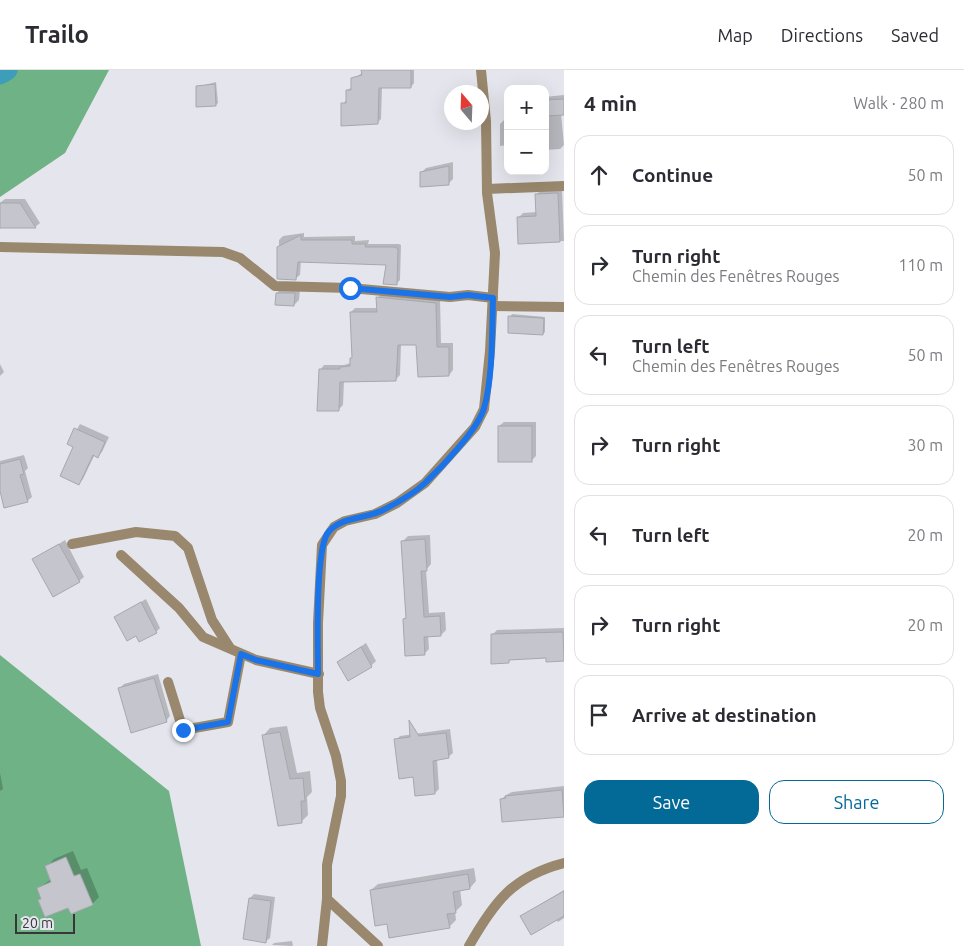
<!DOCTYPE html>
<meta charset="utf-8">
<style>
:root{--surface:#fff;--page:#f2f2f3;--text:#2b2b33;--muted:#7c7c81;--line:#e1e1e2;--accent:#036a98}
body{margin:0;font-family:Ubuntu,sans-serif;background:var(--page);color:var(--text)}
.controls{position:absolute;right:15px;top:15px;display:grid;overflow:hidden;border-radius:10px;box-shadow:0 5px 20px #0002}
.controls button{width:45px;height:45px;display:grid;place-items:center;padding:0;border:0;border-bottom:1px solid var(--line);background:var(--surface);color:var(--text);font:25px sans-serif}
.compass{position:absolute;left:444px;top:15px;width:45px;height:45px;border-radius:50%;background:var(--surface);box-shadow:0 5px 20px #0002;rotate:341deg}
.scale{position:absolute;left:15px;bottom:12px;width:60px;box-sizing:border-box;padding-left:5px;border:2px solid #37373a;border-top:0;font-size:14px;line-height:18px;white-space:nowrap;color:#37373a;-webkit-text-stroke:4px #e5e6ed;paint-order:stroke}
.stop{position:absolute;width:15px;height:15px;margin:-11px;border:4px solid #1a73e8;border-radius:50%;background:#fff}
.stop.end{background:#1a73e8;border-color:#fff;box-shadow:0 1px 5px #0008}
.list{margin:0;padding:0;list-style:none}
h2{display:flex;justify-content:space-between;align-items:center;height:65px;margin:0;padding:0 20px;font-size:21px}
h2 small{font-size:16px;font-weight:400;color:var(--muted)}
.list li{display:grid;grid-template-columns:32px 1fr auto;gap:15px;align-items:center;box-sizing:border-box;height:80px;margin:0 10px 10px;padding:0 10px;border:1px solid var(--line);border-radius:15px}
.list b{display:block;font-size:19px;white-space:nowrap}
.list p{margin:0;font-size:16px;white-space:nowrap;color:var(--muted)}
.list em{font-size:16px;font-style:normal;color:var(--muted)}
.actions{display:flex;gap:10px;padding:15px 20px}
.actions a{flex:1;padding:11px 0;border:1px solid var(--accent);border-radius:15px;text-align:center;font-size:18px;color:var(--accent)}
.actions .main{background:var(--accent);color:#fff}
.icon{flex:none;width:28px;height:28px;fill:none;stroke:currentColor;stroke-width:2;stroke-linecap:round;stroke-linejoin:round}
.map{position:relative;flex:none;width:564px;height:876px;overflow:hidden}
header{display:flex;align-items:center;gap:30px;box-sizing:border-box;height:70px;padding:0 25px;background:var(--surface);border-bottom:1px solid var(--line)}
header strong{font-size:24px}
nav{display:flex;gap:28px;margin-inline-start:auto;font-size:18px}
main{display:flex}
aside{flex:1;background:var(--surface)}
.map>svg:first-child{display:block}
.forest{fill:#6eb285}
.shadow{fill:#0003}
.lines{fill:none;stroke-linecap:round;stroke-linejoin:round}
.canal{stroke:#3e9eb9;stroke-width:21}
.building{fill:#c4c5cd;stroke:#a7a8af}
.lane{stroke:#99886d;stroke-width:10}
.street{stroke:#99886d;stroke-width:10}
.route{stroke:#1a73e8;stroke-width:6}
</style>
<header>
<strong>Trailo</strong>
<nav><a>Map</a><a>Directions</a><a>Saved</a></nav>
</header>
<main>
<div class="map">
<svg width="564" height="876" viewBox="0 0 564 876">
<rect width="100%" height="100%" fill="#e5e6ed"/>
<!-- forest -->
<g class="forest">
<polygon points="0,0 109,0 65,83 0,127"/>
<polygon points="0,585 169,721 201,876 0,876"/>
</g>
<!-- shadow -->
<g class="shadow">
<polygon points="362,0 414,0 414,13 411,17 382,17 381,49 377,53 343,34 347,29 347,20 353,17 353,9 362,3"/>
<polygon points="216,12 218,33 216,35 197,17"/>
<polygon points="564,25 564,44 561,44 564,75 560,79 545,80 545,27"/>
<polygon points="504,50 508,50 508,75 500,76 500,54"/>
<polygon points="453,92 453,109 448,114 421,103 426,98"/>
<polygon points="562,119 564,171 519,172 518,148 523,143 537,142 536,125 541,120"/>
<polygon points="5,129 25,129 40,153 35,157 0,152 0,133"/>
<polygon points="304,163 304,167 355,166 355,171 369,170 368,174 399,174 401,175 400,210 396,214 387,194 301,191 300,205 296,208 279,208 279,170 283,166"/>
<polygon points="282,218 300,219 299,230 294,235 277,223"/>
<polygon points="382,224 440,228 441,273 453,273 453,300 449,305 417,274 401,274 400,305 395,310 344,311 343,335 338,340 320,300 324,295 344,295 351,293 354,287 351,242 355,238 378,238 377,228"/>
<polygon points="512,244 545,247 545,262 543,264 510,247"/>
<polygon points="0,294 4,302 0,306"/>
<polygon points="504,352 536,352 536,386 531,391 499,356"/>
<polygon points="80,354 109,367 102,382 98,386 95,384 83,409 79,413 75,376 69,373"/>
<polygon points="24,385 28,398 25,401 32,427 27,431 0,416 0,391"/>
<polygon points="430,465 431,494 426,500 429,543 445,542 446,560 441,565 428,565 429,579 424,584 404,549 407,546 403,471 408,466"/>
<polygon points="65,470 84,507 79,511 34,490"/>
<polygon points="146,529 160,558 156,562 137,564 115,547"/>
<polygon points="564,558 563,590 547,587 511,589 508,592 492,565 497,560"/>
<polygon points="366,573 376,591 371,596 338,592"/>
<polygon points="158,604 170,646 166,651 119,619 124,614"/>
<polygon points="287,656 297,703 310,701 312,722 307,727 308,745 301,752 263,666 270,658"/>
<polygon points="450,659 453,683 448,687 437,689 439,719 435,723 414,706 396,670 400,666"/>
<polygon points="0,703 3,719 0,721"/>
<polygon points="564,716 564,746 503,751 501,730 506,725 512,722"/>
<polygon points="73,781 81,800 87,798 99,827 92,834 69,836 39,830 42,828 38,818 52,809 47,797 54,789"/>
<polygon points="474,798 476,811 470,818 460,819 462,835 455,842 456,850 449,857 388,853 371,820 378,814"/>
<polygon points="564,820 564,848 558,852 556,849 521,846"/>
<polygon points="254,824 275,827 270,868 265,872 250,828"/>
<polygon points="292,871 293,876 272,875 274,873"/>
</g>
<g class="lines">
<!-- canal -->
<polyline class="canal" points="0,4 7,0"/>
</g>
<!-- building -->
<g class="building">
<polygon points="361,0 411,0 411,18 379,18 378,54 341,56 341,33 346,33 346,20 351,20 351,8 362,5"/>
<polygon points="215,14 216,36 196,37 196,16"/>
<polygon points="564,29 564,45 545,46 545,30"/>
<polygon points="449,96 449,115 420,117 420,102"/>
<polygon points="558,123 560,172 518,174 517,147 536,146 535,124"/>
<polygon points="0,133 20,133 36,158 0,158"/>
<polygon points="301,165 301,170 352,170 352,174 366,174 365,177 395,177 398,179 397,215 383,214 386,195 298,192 296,210 277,209 277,177"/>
<polygon points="276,223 295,223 294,236 275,235"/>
<polygon points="376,227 436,233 437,277 449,277 449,306 418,307 416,275 398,275 396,311 340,312 339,341 317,341 319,299 340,299 340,297 350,296 350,288 352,288 350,242 377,242"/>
<polygon points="508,246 542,248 544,249 543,265 508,263"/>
<rect x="498" y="356" width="34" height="36"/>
<polygon points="74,358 105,372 98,388 93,385 79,415 60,406 73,377 67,374"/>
<polygon points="20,389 24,404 20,405 28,432 4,438 0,421 0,394"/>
<polygon points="425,469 427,501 421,501 424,547 440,546 441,566 424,567 425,585 405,586 403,549 406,548 401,471"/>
<polygon points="59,474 80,512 53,527 32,489"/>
<polygon points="141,532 157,563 139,572 136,566 127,571 114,547"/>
<polygon points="563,562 564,591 546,592 546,588 509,590 509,593 491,594 491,564"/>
<polygon points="361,577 372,597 348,611 337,592"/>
<polygon points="154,608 167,652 131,663 118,618"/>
<polygon points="409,650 419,666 446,663 449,688 433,691 435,724 415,726 413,707 399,709 394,669 410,667"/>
<polygon points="280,662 290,709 303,708 305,731 301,731 302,753 278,756 262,665"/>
<polygon points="562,720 564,747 502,752 500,729 506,728 505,726"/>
<polygon points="66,787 74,806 80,804 93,835 71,844 68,838 45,847 38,830 41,829 37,818 51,812 45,796"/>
<polygon points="468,804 470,819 453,822 456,843 447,844 450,858 389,868 387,854 375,856 370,820"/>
<polygon points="564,821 564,846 531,865 520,846"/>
<polygon points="249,828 271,831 266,873 243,869"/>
</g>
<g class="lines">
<!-- lane -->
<g class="lane">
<polyline points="487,119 564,116"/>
<polyline points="0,177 223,182 240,188 275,216 350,218 450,227 468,225 493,228"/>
<polyline points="493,236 564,237"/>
<polyline points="72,474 136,462 175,466 188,478 212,550 230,578"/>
<polyline points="121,485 179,538 203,567 256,590 319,604"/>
<polyline points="168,612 183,660 228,652 241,584"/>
</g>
<!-- street -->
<g class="street">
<polyline points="327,829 378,876"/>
<polyline points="322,876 327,829 327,795 341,726 341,711 336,686 320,638 318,622 318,553 322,475 334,457 345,451 375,444 397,433 425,413 475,357 484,339 490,281 495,183 487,123 486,51 481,0"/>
<path d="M469,876C494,832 513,806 564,793"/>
</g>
</g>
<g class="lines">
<!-- route -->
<path class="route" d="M183,660L228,652L241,584L256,590L318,604C318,575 315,486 327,464C338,447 364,449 381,441C397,433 414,424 426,412C442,397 479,358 484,338C493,308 492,261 493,228L468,225L450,227L350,218"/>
</g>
</svg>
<div class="controls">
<button>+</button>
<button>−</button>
</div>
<svg class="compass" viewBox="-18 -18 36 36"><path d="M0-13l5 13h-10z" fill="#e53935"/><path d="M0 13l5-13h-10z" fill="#7c7c81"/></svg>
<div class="scale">20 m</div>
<div class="stop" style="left:350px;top:218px"></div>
<div class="stop end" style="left:183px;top:660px"></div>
</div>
<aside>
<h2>4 min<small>Walk · 280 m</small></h2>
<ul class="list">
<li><svg class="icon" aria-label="ahead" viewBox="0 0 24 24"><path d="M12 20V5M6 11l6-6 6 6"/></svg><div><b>Continue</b></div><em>50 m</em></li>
<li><svg class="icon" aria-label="right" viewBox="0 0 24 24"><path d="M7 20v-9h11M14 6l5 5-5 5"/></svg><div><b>Turn right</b><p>Chemin des Fenêtres Rouges</p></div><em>110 m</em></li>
<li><svg class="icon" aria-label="left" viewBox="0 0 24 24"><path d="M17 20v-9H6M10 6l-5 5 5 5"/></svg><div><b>Turn left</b><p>Chemin des Fenêtres Rouges</p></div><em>50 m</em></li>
<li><svg class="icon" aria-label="right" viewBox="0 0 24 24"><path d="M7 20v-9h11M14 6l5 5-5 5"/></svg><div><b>Turn right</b></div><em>30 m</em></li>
<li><svg class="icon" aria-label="left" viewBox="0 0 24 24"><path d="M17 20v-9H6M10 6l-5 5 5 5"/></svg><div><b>Turn left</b></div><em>20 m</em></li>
<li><svg class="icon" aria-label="right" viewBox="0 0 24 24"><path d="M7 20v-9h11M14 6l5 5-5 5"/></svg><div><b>Turn right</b></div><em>20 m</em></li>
<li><svg class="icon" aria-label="arrive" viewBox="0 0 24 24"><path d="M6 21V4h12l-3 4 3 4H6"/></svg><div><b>Arrive at destination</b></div></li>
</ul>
<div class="actions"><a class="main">Save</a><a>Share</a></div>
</aside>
</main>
